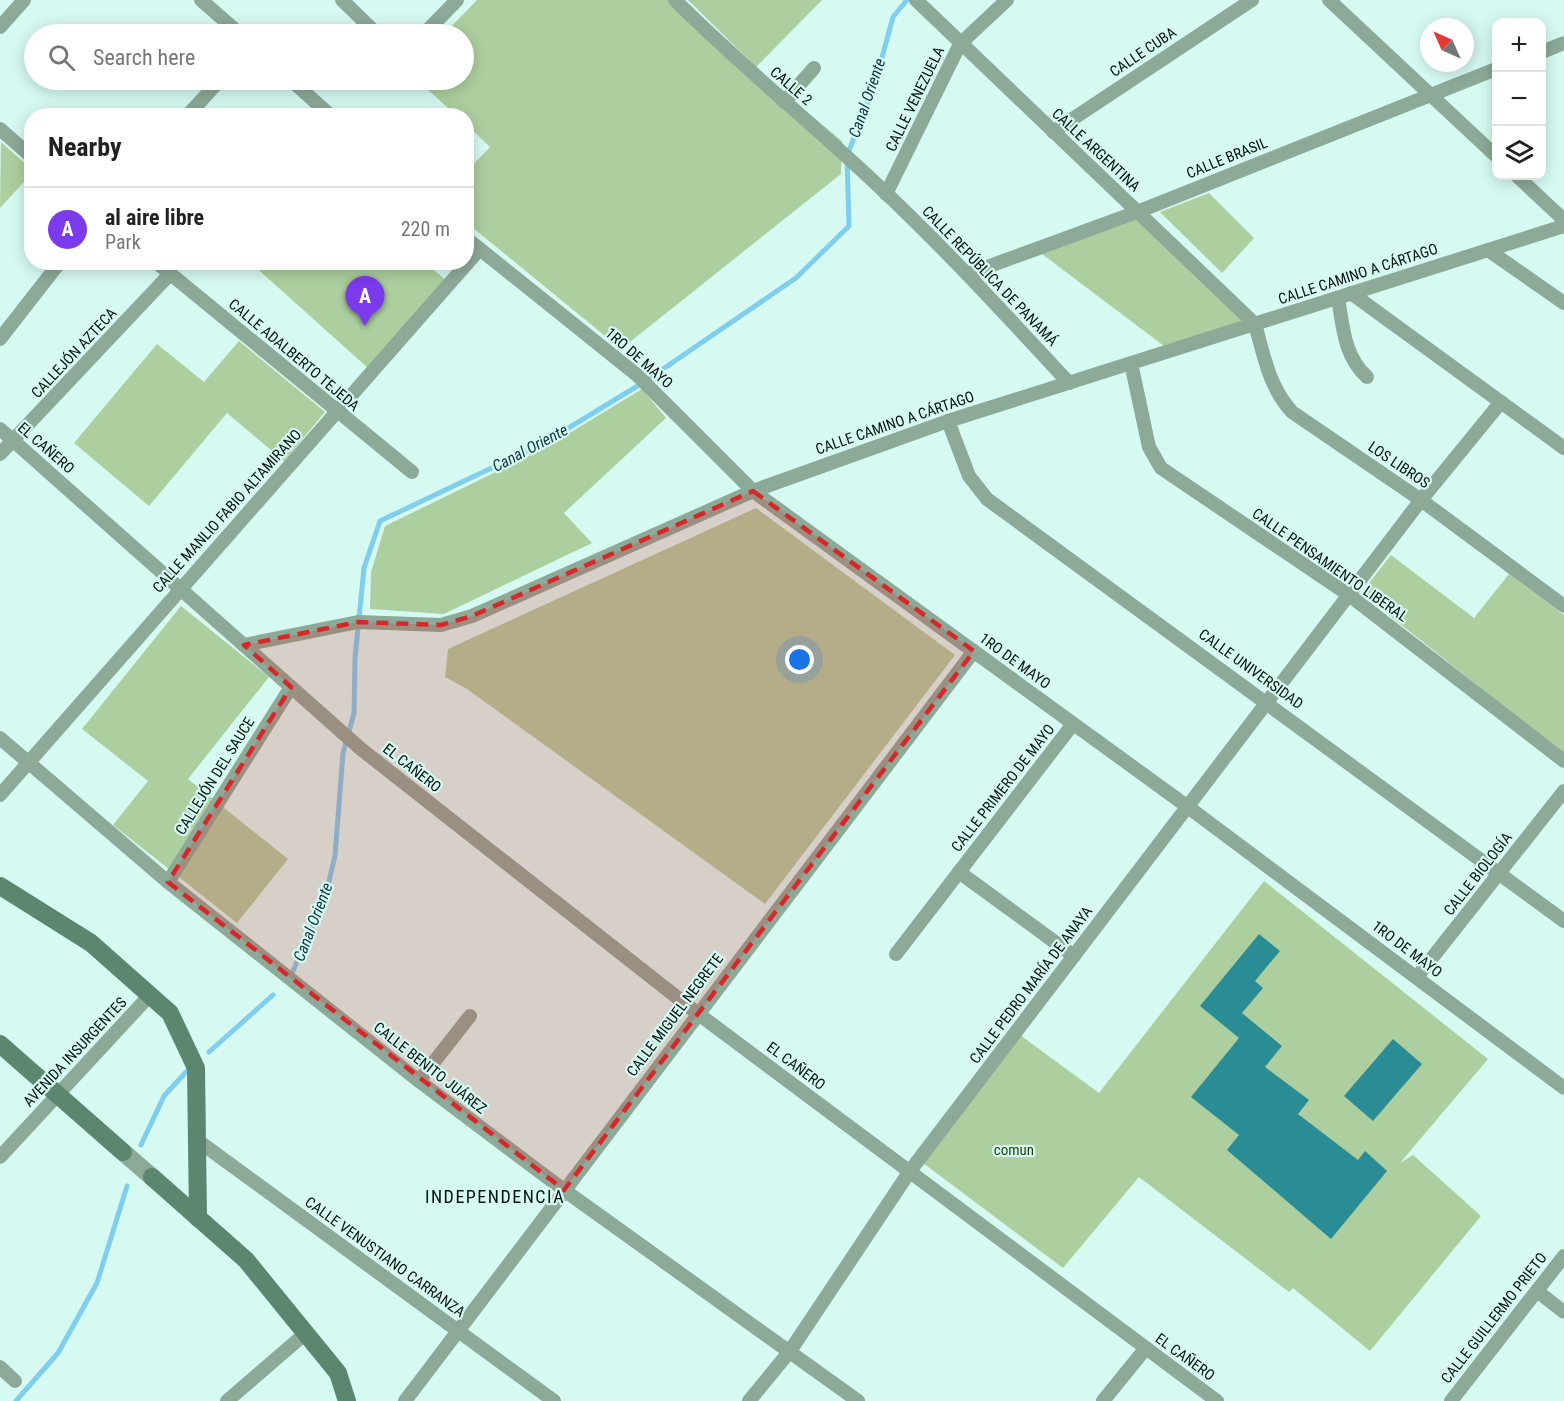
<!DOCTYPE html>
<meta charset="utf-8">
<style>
:root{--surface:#fff;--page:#f2f2f2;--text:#222;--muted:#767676;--line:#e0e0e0;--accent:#7c3aed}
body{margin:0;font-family:"Roboto Condensed",sans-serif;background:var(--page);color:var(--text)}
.controls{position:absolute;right:18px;top:18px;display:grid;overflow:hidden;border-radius:12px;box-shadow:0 3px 15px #0003}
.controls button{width:54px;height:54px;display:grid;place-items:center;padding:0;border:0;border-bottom:2px solid var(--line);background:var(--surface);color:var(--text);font:30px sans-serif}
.compass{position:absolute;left:1420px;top:18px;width:54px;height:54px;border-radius:50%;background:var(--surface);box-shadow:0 3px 15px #0003;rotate:315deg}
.you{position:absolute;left:800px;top:660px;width:21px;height:21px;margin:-15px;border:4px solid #fff;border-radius:50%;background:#1a73e8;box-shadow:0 0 0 9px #1a73e833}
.badge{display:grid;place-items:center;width:39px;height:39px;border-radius:50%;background:var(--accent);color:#fff;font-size:20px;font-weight:700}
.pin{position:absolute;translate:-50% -50px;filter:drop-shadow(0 2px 3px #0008)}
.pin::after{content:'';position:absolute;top:32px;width:21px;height:18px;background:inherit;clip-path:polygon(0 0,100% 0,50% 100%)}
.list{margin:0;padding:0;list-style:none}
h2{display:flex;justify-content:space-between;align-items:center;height:78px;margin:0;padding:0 24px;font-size:26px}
h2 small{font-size:20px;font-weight:400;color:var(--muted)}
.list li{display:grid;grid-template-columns:39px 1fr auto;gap:18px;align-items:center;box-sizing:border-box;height:84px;padding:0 24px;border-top:2px solid var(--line)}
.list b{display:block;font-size:22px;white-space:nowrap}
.list p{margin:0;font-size:20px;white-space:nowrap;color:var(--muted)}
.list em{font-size:20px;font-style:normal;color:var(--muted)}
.icon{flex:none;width:33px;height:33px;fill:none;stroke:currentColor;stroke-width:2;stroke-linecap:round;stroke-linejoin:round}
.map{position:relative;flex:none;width:1564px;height:1401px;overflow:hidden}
.search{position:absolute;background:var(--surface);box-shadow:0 3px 15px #0003;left:24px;top:24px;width:450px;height:66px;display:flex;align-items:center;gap:15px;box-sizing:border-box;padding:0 21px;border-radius:33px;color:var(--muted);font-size:22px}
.panel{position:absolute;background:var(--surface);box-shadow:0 3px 15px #0003;left:24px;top:108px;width:450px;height:162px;border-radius:24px}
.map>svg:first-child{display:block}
.green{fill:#adcf9f}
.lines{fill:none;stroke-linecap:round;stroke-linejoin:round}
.stream{stroke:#80ceed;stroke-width:5}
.building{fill:#2a8c94}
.minor{stroke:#8da998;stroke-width:14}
.tertiary{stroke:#8da998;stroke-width:18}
.secondary{stroke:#5c866e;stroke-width:18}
.marked{fill:#d62828;fill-opacity:0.2;stroke:#d62828;stroke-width:4.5;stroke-dasharray:12 8;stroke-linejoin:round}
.labels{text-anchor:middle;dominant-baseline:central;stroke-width:4.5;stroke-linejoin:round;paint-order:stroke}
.street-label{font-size:15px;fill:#061310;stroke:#d6faf2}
.park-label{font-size:15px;fill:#1a3f04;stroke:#d6faf2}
.water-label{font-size:16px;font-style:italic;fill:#103441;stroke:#d6faf2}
.quarter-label{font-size:18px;letter-spacing:1.5px;fill:#061310;stroke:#d6faf2}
</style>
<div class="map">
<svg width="1564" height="1401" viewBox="0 0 1564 1401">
<rect width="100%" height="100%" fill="#d6faf2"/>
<!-- green -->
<g class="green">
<polygon points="477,0 671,0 842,141 841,174 621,349 467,223 467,171 490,147 467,125 466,116 456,115 417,80 464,80 464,34 444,34"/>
<polygon points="688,0 822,0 756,67"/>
<polygon points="1,142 31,169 32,173 0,208"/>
<polygon points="1209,193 1254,238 1222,273 1160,212"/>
<polygon points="1136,217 1245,321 1164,346 1042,254"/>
<polygon points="251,263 426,263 448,282 369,369"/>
<polygon points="239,341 325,412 284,461 227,413 149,506 74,443 157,344 204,382"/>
<polygon points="642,389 666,418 564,513 592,543 444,614 370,609 371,572 385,526 543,449"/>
<polygon points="756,508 955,655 765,904 467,689 445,677 448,649"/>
<polygon points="1391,555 1474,618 1509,574 1564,615 1564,754 1361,593"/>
<polygon points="181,606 269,677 188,779 288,859 237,923 113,825 148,781 82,729"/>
<polygon points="1264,881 1488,1059 1400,1163 1413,1155 1481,1216 1370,1351 1293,1288 1289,1292 1139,1177 1063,1268 923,1163 1020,1035 1099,1093"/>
</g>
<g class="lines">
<!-- stream -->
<g class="stream">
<polyline points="293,971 326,894 335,856 343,753 354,713 355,658 364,568 380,521 544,443 644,382 796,278 849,226 847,156 875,83 893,17 907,0"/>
<polyline points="209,1052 273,995"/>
<polyline points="141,1145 164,1096 188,1070"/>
<polyline points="16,1401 58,1353 97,1283 127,1186"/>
</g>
</g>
<!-- building -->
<g class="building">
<polygon points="1259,934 1280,951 1255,981 1263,988 1242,1013 1282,1046 1265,1067 1309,1100 1298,1114 1358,1160 1365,1151 1387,1171 1331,1239 1227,1150 1239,1135 1191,1097 1239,1038 1200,1006"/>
<polygon points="1393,1039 1422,1064 1373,1121 1344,1096"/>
</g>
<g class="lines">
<!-- minor -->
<g class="minor">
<polyline points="201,0 240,34"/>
<polyline points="342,0 377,34"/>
<path d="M675,0C730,55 789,104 846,156C925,227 997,305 1069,383"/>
<path d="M916,0L1255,324C1264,356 1269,387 1292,412L1421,500L1564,606"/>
<polyline points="1329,0 1496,156"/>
<polyline points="0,27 24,0"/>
<polyline points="424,34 457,0"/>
<polyline points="1542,52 1564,43"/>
<polyline points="291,80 331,116"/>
<polyline points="784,102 814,68"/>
<polyline points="187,116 220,80"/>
<polyline points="0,129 32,157"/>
<polyline points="1053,132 1252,0"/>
<polyline points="1517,176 1564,220"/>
<polyline points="886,194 960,44 1007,0"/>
<polyline points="466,238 637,375 753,491 1188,807 1564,1088"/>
<polyline points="1488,250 1564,303"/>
<polyline points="156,262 412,472"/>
<polyline points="968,274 1137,212 1496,69"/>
<polyline points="1351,293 1564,448"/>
<path d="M1338,298C1343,327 1344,356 1367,377"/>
<polyline points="0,339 60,262"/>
<polyline points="1131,363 1149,447 1161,468 1349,595 1564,761"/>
<polyline points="948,421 969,476 987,499 1564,921"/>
<polyline points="0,429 361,749 697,1013 1217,1401"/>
<polyline points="0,454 170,274"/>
<polyline points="244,645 358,622 441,625 472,616 753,491 948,421 1564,226"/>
<polyline points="0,738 168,882 419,1081 564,1190 858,1401"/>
<polyline points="0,795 479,250"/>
<polyline points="959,872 1074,956"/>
<polyline points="168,882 291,687"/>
<polyline points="896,954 1073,724"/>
<polyline points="1417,977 1564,791"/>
<polyline points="419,1081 470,1016"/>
<polyline points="197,1140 554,1401"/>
<polyline points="0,1157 150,995"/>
<polyline points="1537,1291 1564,1312"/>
<polyline points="0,1367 15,1381"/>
<polyline points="227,1401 307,1332"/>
<polyline points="405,1401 974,651"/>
<polyline points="749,1401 790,1351 910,1171 1421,500 1501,402"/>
<polyline points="1103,1401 1146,1348"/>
<polyline points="1451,1401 1564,1256"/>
</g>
<!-- tertiary -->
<polyline class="tertiary" points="123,1152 152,1177"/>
<!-- secondary -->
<g class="secondary">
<polyline points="0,886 91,943 170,1013 196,1068 198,1218"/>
<polyline points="0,1044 123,1152"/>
<polyline points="152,1177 246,1260 338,1373 347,1401"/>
</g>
</g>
<!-- marked area -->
<path class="marked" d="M753,491L974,651L564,1190L168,882L291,687L244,645L358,622L441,625L472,616Z"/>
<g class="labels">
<!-- street labels -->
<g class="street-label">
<text transform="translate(1143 52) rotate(-34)">CALLE CUBA</text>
<text transform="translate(791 86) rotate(41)">CALLE 2</text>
<text transform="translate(915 99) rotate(-64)">CALLE VENEZUELA</text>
<text transform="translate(1096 150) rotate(43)">CALLE ARGENTINA</text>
<text transform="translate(1227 158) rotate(-22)">CALLE BRASIL</text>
<text transform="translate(1358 274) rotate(-18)">CALLE CAMINO A CÁRTAGO</text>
<text transform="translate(990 276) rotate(46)">CALLE REPÚBLICA DE PANAMÁ</text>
<text transform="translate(74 353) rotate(-47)">CALLEJÓN AZTECA</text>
<text transform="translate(294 355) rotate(40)">CALLE ADALBERTO TEJEDA</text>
<text transform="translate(639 358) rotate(41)">1RO DE MAYO</text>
<text transform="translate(895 423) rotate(-19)">CALLE CAMINO A CÁRTAGO</text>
<text transform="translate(46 448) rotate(41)">EL CAÑERO</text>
<text transform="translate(1399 465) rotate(34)">LOS LIBROS</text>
<text transform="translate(227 511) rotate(-48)">CALLE MANLIO FABIO ALTAMIRANO</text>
<text transform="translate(1330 565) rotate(35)">CALLE PENSAMIENTO LIBERAL</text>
<text transform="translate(1015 661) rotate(36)">1RO DE MAYO</text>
<text transform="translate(1251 669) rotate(36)">CALLE UNIVERSIDAD</text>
<text transform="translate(412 768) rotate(38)">EL CAÑERO</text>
<text transform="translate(215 776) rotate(-58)">CALLEJÓN DEL SAUCE</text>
<text transform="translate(1003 788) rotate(-52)">CALLE PRIMERO DE MAYO</text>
<text transform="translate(1478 874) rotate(-52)">CALLE BIOLOGÍA</text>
<text transform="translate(1407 949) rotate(37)">1RO DE MAYO</text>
<text transform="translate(1031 985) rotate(-53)">CALLE PEDRO MARÍA DE ANAYA</text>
<text transform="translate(675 1015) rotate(-53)">CALLE MIGUEL NEGRETE</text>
<text transform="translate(75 1052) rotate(-47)">AVENIDA INSURGENTES</text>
<text transform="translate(796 1066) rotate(37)">EL CAÑERO</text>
<text transform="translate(430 1068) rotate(38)">CALLE BENITO JUÁREZ</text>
<text transform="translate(385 1257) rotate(36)">CALLE VENUSTIANO CARRANZA</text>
<text transform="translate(1494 1318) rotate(-52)">CALLE GUILLERMO PRIETO</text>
<text transform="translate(1185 1357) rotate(36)">EL CAÑERO</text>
</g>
<!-- park labels -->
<g class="park-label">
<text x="1014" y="1150">comun</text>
</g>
<!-- water labels -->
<g class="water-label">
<text transform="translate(867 98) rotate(-71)">Canal Oriente</text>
<text transform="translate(530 448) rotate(-28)">Canal Oriente</text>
<text transform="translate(313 922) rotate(-69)">Canal Oriente</text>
</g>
<!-- quarter labels -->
<g class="quarter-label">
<text x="495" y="1196">INDEPENDENCIA</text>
</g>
</g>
</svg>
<div class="controls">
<button>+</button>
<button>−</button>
<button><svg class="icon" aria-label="layers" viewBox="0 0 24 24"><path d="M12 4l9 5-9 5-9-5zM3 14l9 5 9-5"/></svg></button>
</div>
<svg class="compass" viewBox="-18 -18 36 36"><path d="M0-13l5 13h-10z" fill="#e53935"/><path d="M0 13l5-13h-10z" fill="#767676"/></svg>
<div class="you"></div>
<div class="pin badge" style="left:365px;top:326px">A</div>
<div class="search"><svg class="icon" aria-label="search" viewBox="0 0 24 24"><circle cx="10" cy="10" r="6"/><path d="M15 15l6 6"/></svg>Search here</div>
<section class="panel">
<h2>Nearby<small></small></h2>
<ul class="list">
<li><span class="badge">A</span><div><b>al aire libre</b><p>Park</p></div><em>220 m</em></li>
</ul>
</section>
</div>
